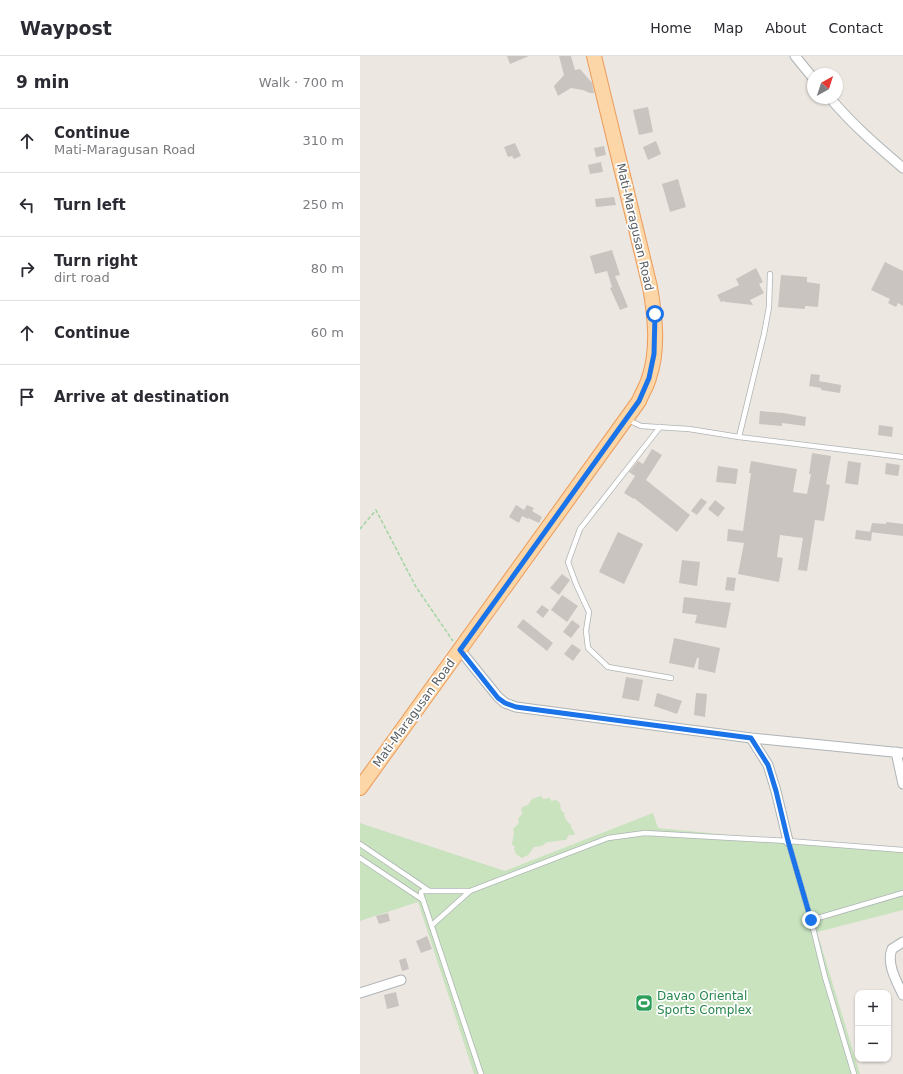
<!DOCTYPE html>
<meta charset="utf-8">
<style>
:root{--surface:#fff;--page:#f2f2f3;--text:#2b2b33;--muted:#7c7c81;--line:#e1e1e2}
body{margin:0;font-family:"DejaVu Sans",sans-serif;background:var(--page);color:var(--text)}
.controls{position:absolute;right:12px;bottom:12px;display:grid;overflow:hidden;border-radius:8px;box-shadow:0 1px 3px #0004}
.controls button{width:36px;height:36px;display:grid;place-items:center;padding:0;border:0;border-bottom:1px solid var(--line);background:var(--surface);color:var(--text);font:20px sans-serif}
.compass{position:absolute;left:447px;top:12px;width:36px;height:36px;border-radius:50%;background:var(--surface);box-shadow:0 1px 3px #0004;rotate:39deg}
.stop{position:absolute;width:12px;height:12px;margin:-9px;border:3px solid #1a73e8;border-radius:50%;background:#fff}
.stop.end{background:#1a73e8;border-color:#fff;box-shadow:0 1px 4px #0008}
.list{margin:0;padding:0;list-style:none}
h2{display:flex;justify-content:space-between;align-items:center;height:52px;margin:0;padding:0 16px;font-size:17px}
h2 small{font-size:13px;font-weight:400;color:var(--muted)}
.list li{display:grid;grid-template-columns:26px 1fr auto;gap:12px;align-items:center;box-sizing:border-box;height:64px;padding:0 16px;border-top:1px solid var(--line)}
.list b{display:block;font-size:15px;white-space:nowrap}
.list p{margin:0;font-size:13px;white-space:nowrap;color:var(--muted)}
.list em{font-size:13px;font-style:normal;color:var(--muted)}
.icon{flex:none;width:22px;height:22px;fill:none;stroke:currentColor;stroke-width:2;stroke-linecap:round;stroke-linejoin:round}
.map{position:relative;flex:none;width:543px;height:1018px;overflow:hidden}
header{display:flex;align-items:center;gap:24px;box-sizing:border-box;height:56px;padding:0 20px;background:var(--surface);border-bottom:1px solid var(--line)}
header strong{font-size:19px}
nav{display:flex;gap:22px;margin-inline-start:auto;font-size:14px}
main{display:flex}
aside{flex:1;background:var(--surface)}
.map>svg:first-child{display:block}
.green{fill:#c8e3be}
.building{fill:#cac4c0}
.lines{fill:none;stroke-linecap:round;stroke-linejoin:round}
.lane-casing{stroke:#afb4b6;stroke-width:6}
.street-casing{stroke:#afb4b6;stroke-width:11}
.primary-casing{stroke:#ec9b5b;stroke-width:16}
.path{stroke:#a3d5a2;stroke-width:1.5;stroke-dasharray:4 2;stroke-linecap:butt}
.lane{stroke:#fff;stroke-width:4.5}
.street{stroke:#fff;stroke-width:9}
.primary{stroke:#fcd6a6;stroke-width:14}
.route{stroke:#1a73e8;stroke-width:5}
.labels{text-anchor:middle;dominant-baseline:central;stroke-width:3.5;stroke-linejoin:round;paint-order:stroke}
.street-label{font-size:12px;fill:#5a5f62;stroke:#fff}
.leisure-label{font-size:12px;fill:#27864d;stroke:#fff;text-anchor:start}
</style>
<header>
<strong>Waypost</strong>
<nav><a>Home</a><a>Map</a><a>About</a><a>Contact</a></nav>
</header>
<main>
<aside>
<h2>9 min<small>Walk · 700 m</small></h2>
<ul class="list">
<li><svg class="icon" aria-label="ahead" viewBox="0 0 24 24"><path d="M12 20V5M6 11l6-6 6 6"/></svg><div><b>Continue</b><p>Mati-Maragusan Road</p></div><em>310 m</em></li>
<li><svg class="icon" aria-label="left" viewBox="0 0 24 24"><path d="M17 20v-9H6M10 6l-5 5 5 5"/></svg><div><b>Turn left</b></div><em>250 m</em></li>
<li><svg class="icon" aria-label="right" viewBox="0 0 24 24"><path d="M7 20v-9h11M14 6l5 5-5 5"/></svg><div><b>Turn right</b><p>dirt road</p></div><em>80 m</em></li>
<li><svg class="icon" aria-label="ahead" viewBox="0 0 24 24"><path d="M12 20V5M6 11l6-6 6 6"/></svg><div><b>Continue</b></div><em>60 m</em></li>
<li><svg class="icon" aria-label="arrive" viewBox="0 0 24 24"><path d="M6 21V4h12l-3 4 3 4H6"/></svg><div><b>Arrive at destination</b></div></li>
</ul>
</aside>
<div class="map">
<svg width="543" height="1018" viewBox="0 0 543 1018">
<rect width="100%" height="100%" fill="#ece7e1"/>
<!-- green -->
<g class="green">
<path d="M181,740L183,743L190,742L191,745L196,744L200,747L201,754L205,758L204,759L206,764L211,769V771L215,778L214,779H209L206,784C199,784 194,786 187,786L182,790L174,791L168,799L162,802L156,798L154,793L155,791L152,788L154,777L153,773L159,767L158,763L163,757L161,755L162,751L168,749L172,743Z"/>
<polygon points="293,757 298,772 428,785 543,794 543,854 457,876 500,1018 114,1018 58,846 0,865 0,767 145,815"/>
</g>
<!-- building -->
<g class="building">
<polygon points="147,0 169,0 150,8"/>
<polygon points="199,0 211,0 215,14 220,13 232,27 234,37 230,37 223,34 211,32 198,40 194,30 204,19"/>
<polygon points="288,51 293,76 279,79 273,54"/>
<polygon points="296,85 301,98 288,104 283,91"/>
<polygon points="155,87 161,100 154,103 152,100 148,101 144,91"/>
<polygon points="244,90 246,99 236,101 234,92"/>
<polygon points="241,106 243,116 230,118 228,109"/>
<polygon points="318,123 326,151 310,156 302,128"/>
<polygon points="254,141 256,149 236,151 235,143"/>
<polygon points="252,194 260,219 255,220 268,251 260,254 250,232 252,231 247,215 235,218 230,200"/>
<polygon points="525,206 543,215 543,250 538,247 536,251 528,247 530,243 511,234"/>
<polygon points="396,212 403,226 399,228 404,237 390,244 393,249 365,246 364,245 361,246 357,239 379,229 376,223"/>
<polygon points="421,219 447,221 447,226 460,228 458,251 445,250 445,253 418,251"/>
<polygon points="451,318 460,319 459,325 481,329 480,337 461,334 461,332 449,330"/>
<polygon points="400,355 423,357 446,361 445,370 422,367 422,370 399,368"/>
<polygon points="519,369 533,371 532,381 518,379"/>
<polygon points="292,393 302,399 286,424 330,459 317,476 274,442 274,443 264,437 275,420 269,416 278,405 283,408"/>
<polygon points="452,397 471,400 466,428 470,429 464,465 455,464 447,515 438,514 443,482 420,479 417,501 423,502 419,526 378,518 384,487 367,485 368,473 383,475 391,417 389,417 391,405 437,413 433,436 447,438 451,418 449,418"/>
<polygon points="488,405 501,407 498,429 485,427"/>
<polygon points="526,407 540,409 538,420 525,418"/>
<polygon points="358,410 378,413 376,428 356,426"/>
<polygon points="341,442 347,446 337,459 331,455"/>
<polygon points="355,444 365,452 358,461 348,453"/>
<polygon points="156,449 164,454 167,449 174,452 172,455 182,461 179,467 168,462 168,463 162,460 159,467 149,461"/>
<polygon points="526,466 543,468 543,480 510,476 512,467 526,468"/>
<polygon points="496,474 512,476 511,485 495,483"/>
<polygon points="258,476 283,488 264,528 239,516"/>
<polygon points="322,504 340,506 337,530 319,527"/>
<polygon points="202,518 210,524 199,539 190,532"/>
<polygon points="367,521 376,522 374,535 365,534"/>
<polygon points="202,539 218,550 207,566 191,554"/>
<polygon points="324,541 371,547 366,572 335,567 337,559 322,557"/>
<polygon points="182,549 189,554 183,562 176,556"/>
<polygon points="163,563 193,587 187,595 157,571"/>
<polygon points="212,564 220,570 211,582 203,576"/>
<polygon points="314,582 360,592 355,617 338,613 339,602 337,602 334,612 309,607"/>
<polygon points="212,588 221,594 213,605 204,598"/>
<polygon points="266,621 283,624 279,645 262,642"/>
<polygon points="297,637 322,645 317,658 294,650"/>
<polygon points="336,637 347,638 345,661 334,659"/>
<polygon points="28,857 30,865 19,868 16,860"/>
<polygon points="67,880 72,893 61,897 56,885"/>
<polygon points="46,902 49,913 42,915 39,904"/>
<polygon points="36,936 39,950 27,953 24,939"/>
</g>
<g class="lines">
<defs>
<g id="lane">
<polyline points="268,364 281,370 329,373 379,381 543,401"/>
<polyline points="300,371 220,473 208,506 216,528 229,556 226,575 228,592 248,611 311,622"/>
<polyline points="379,381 404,278 409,251 410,218"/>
<polyline points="428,785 451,864 465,921 494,1018"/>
<polyline points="0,788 68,834"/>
<polyline points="0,802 63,844"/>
<polyline points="109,835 63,835 61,836 61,838 121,1018"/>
<polyline points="451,864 543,837"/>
<polyline points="72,869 110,835 248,782 285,777 428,785 543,794"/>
</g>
<g id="street">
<polyline points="435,0 453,22"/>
<path d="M470,42C493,69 516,89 543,112"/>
<polyline points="100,594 138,641 145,647 156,651 391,682 543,697"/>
<polyline points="391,682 408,709 416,735 428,785"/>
<polyline points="536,696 543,728"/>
<path d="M543,886L532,893C526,908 537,926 543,939"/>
<polyline points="0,937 41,924"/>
</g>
<path id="primary" d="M0,732L279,345C282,337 287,330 289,322C299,293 295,260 290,231L234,0"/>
</defs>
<!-- lane casing -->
<use href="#lane" class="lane-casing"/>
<!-- street casing -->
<use href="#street" class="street-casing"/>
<!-- primary casing -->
<use href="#primary" class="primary-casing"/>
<!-- path -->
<polyline class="path" points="0,473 16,454 56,531 93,585"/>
<!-- lane -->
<use href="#lane" class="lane"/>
<!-- street -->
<use href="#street" class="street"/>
<!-- primary -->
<use href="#primary" class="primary"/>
</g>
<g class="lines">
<!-- route -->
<polyline class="route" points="295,258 294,298 289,322 279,345 100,594 138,642 145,647 156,651 391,682 408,709 416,735 428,785 451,864"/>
</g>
<!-- icons -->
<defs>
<symbol id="stadium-square" viewBox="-11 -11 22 22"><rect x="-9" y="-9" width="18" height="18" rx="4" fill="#2e9e5b" stroke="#fff"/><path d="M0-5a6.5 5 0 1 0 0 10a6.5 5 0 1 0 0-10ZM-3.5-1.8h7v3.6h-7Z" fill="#fff"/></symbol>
</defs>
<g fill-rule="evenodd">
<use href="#stadium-square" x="274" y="937" width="20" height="20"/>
</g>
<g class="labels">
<!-- street labels -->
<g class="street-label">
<text transform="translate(275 171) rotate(77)">Mati-Maragusan Road</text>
<text transform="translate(54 657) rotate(-54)">Mati-Maragusan Road</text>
</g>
<!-- leisure labels -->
<g class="leisure-label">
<text x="297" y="940">Davao Oriental<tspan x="297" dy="14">Sports Complex</tspan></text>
</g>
</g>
</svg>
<div class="controls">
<button>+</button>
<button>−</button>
</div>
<svg class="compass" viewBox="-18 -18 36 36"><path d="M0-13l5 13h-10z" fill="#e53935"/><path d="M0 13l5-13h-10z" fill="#7c7c81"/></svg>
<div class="stop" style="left:295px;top:258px"></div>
<div class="stop end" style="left:451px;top:864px"></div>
</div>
</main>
